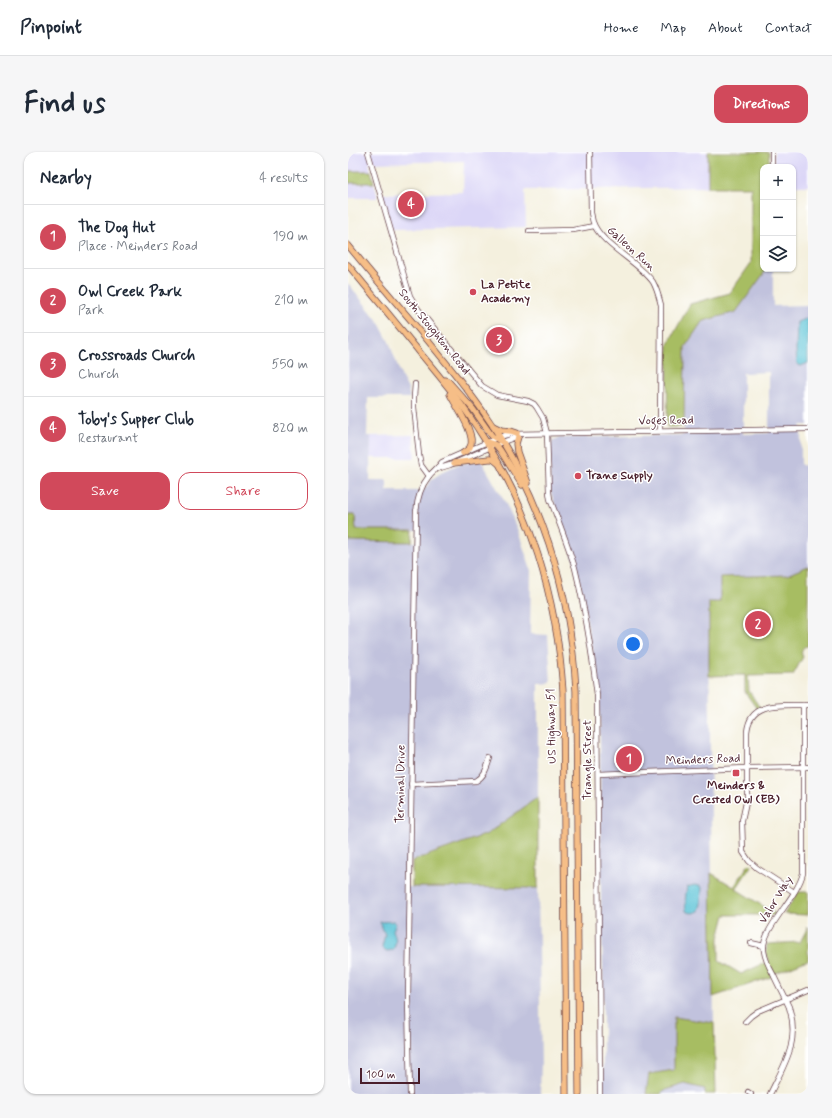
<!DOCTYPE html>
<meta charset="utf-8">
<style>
:root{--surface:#fff;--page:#f6f6f7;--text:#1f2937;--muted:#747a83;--line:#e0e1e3;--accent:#d1495b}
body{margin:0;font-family:Mynerve,sans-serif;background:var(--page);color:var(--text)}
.controls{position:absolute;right:12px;top:12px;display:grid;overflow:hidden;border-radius:8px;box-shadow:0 1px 3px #0004}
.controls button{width:36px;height:36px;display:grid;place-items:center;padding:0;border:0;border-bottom:1px solid var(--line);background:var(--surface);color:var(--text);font:20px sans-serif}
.scale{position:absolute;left:12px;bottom:10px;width:60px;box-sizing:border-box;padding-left:4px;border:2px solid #4a1f2b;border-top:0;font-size:11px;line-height:14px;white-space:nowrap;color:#4a1f2b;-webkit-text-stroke:3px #fff;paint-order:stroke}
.you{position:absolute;left:285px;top:492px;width:14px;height:14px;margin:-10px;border:3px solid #fff;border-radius:50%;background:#1a73e8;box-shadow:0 0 0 6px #1a73e833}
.badge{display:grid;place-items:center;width:26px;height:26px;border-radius:50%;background:var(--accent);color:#fff;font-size:13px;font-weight:700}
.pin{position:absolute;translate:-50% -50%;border:2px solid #fff;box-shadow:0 1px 4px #0006}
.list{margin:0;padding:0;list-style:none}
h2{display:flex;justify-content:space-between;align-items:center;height:52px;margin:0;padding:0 16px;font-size:17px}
h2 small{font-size:13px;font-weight:400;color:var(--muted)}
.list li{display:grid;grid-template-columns:26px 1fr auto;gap:12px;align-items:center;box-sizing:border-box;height:64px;padding:0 16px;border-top:1px solid var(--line)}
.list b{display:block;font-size:15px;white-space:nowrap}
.list p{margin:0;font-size:13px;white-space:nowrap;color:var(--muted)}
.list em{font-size:13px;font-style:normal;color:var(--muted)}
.actions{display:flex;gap:8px;padding:12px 16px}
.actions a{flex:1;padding:9px 0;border:1px solid var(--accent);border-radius:12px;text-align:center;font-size:14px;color:var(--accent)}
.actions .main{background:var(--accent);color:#fff}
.icon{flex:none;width:22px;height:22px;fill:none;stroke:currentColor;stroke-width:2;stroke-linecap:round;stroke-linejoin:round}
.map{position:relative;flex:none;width:460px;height:942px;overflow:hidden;border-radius:12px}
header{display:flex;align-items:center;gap:24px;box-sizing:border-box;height:56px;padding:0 20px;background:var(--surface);border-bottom:1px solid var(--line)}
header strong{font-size:19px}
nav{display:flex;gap:22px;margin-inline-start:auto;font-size:14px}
.intro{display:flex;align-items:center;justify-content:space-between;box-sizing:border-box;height:96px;padding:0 24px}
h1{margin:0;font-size:28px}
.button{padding:10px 18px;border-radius:12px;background:var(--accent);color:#fff;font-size:14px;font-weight:700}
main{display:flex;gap:24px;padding:0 24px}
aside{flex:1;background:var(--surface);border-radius:12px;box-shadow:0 1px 3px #0004}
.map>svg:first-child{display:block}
.built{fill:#dbd6f7}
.industrial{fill:#c1c2dd;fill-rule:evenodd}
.green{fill:#a7bd62;stroke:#786e46}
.water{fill:#59c2d6;stroke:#527080}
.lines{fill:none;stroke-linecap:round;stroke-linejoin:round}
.minor-casing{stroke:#643e46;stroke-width:6}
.major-casing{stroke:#643e46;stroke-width:7}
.minor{stroke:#fff;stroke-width:4.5}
.major{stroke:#f6be87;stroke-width:5.5}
.poi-dot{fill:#d1495b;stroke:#fff;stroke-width:1.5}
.labels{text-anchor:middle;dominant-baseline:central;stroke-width:3;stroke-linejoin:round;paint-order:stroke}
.street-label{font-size:12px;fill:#4a1f2b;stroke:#fff}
.poi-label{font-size:12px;font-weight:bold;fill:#4a1f2b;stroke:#fff;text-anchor:start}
</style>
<header>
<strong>Pinpoint</strong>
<nav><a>Home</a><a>Map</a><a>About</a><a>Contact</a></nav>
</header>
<div class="intro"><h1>Find us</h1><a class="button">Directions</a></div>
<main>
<aside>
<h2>Nearby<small>4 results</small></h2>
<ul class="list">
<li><span class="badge">1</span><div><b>The Dog Hut</b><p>Place · Meinders Road</p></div><em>190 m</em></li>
<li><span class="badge">2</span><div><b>Owl Creek Park</b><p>Park</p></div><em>210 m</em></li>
<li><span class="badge">3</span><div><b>Crossroads Church</b><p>Church</p></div><em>550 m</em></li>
<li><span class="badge">4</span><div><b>Toby's Supper Club</b><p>Restaurant</p></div><em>820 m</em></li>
</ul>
<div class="actions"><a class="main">Save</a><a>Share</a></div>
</aside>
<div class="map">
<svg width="460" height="942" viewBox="0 0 460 942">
<rect width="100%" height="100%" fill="#fff"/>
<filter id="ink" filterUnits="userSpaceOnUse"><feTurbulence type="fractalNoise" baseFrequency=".025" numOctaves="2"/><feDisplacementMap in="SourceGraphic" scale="8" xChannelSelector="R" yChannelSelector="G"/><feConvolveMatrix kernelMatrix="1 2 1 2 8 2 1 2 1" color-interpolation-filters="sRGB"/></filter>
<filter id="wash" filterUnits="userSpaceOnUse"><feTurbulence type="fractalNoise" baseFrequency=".012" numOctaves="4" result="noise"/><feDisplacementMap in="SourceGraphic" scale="16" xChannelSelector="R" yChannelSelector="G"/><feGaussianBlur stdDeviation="0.9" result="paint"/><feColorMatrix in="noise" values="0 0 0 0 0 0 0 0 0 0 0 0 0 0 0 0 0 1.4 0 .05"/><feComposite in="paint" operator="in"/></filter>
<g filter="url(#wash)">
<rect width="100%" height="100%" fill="#f4f0de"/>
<!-- built -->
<g class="built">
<polygon points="0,0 360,0 360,35 177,38 178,75 44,78 34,42 115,40 116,9 21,11 23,19 0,19"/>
<polygon points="426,0 460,0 460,34 445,34 445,15 426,15"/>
<polygon points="0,31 26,31 30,46 0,46"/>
<polygon points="65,283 67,306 22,306 23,284"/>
</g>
<!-- industrial -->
<g class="industrial">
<path d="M419,117H425V154L460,153V273H453V313L460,314V414L439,423L372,425V450L361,451L362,591L366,871L326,865V919L301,922L298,942H255V817L253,752L252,576L250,536L249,525L231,426L219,385L204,344L202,338V296L205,288L211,286L336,283L337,196L354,170L362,167L388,160ZM421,220V281L395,282V221Z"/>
<polygon points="0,131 30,169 41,190 54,226 60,237 62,246 20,246 19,284 23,284 22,328 39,328 39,339 75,339 84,327 96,319 109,313 133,308 158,352 170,379 183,418 182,482 200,483 203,531 190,532 190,645 139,682 59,710 58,735 190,736 193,912 192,942 0,942 0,389 70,390 70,378 7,378 7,364 0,363"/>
<polygon points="337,932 357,937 357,942 313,942 316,938"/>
</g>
<!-- green -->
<g class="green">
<polygon points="360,0 421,0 421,15 415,15 415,117 419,117 388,160 362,167 354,170 337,195 336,275 319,275 320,192 342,152 382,141 403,111 403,35 360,35"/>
<polygon points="0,19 23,19 26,31 0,31"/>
<polygon points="0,363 7,363 8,378 65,378 64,390 0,389"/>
<path d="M460,414V494C454,494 452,500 455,505L445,523L400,524L401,539L412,556L409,557L397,540V523L361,524V450H372V425L439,423Z"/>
<polygon points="190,645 190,736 64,735 64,709 139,682"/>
<polygon points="401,712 403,714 388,737 429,763 377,763 371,786 371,809 393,822 421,809 418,800 419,792 452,790 460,775 460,808 423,823 423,825 365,845 363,721 386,735"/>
<polygon points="450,740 460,740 460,763 436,762"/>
<polygon points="326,865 366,871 368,942 357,942 357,937 337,932 317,938 313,942 298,942 301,922 326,918"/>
</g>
<!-- water -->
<g class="water">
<polygon points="460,166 460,211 453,214 449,212 448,199 449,170"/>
<path d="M346,733L352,734L354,735L353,752L351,759C346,761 343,762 338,759C337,752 337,743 339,735Z"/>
<path d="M46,769L48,772L45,778C48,785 49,791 45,798L39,799L34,796V794L37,783L32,770Z"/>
</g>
</g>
<g filter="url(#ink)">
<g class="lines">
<defs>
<g id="minor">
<path d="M20,0L59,134L62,144L70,157L134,234L149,243L180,249L186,252L189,256L195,266L199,281L201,340L202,347C211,370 220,393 227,416C237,457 244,502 249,543L252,942"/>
<path d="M242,0L243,61C244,64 244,68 245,70C252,92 291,110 305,130C309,137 311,145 313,153L312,279"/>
<polyline points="424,0 424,15"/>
<polyline points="181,79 225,78 246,74"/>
<polyline points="67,232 66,245 66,255 71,303 73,313 81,324"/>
<polyline points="152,291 171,284"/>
<polyline points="89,317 102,313 143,295"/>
<polyline points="250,622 399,616 460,615"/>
<path d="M63,632L128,629C137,624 139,615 142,606"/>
<path d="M446,740L409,716L401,709L395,700L394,669L399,646V580C402,547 437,554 460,553"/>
<polyline points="403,791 416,794"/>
<polyline points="397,870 403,864 410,859 460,838"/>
<polyline points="400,940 403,942"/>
<path d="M62,942L60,846L68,361C69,347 72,335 81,324C85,319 90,316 94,310L151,285L162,282L460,277"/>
<path d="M422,942C437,911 452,890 441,855C436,844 430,833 425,822C421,815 417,807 416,799C412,778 450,745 455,721V553"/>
</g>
<g id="major">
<path d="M0,93C44,148 93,200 134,258C192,340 223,438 228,539L231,942"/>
<path d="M0,113C24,142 49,172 73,202C93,226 113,250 130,277C182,355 209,446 215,539L218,942"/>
<polyline points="97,228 100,229 125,257 144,284 154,290"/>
<path d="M102,242C107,253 129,283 122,295C121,297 118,299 115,301"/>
<polyline points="145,274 153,278 163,279 169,281"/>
<polyline points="170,285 168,292 169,300 180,331"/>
<polyline points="139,290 148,293 152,298 174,333"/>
<polyline points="106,311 141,307 145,307 150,311"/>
</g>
</defs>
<!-- minor casing -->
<use href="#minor" class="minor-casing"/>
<!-- major casing -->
<use href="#major" class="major-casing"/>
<!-- minor -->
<use href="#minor" class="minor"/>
<!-- major -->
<use href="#major" class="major"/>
</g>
</g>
<!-- markers -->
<g class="poi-dot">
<circle cx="125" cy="140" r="4"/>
<circle cx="230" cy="324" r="4"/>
<rect x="384" y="617" width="8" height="8" rx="2"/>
</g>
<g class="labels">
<!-- street labels -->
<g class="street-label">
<text transform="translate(283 97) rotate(42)">Galleon Run</text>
<text transform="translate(86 180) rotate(51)">South Stoughton Road</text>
<text transform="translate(318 269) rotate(-1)">Voges Road</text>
<text transform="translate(204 574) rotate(-91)">US Highway 51</text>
<text transform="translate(240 608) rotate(-90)">Triangle Street</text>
<text transform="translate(355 608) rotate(-2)">Meinders Road</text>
<text transform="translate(53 632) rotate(-89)">Terminal Drive</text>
<text transform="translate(428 748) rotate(-58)">Valor Way</text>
</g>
<!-- poi labels -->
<g class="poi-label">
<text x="133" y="133">La Petite<tspan x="133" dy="14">Academy</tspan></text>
<text x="238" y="324">Trane Supply</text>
<text x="388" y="634" text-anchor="middle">Meinders &amp;<tspan x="388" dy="14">Crested Owl (EB)</tspan></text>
</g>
</g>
</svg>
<div class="controls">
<button>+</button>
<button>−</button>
<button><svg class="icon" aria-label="layers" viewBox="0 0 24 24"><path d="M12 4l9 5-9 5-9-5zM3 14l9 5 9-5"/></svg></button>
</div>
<div class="scale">100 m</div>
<div class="you"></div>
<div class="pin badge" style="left:281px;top:607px">1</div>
<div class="pin badge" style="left:410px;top:472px">2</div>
<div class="pin badge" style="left:151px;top:188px">3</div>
<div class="pin badge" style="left:63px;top:52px">4</div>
</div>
</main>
